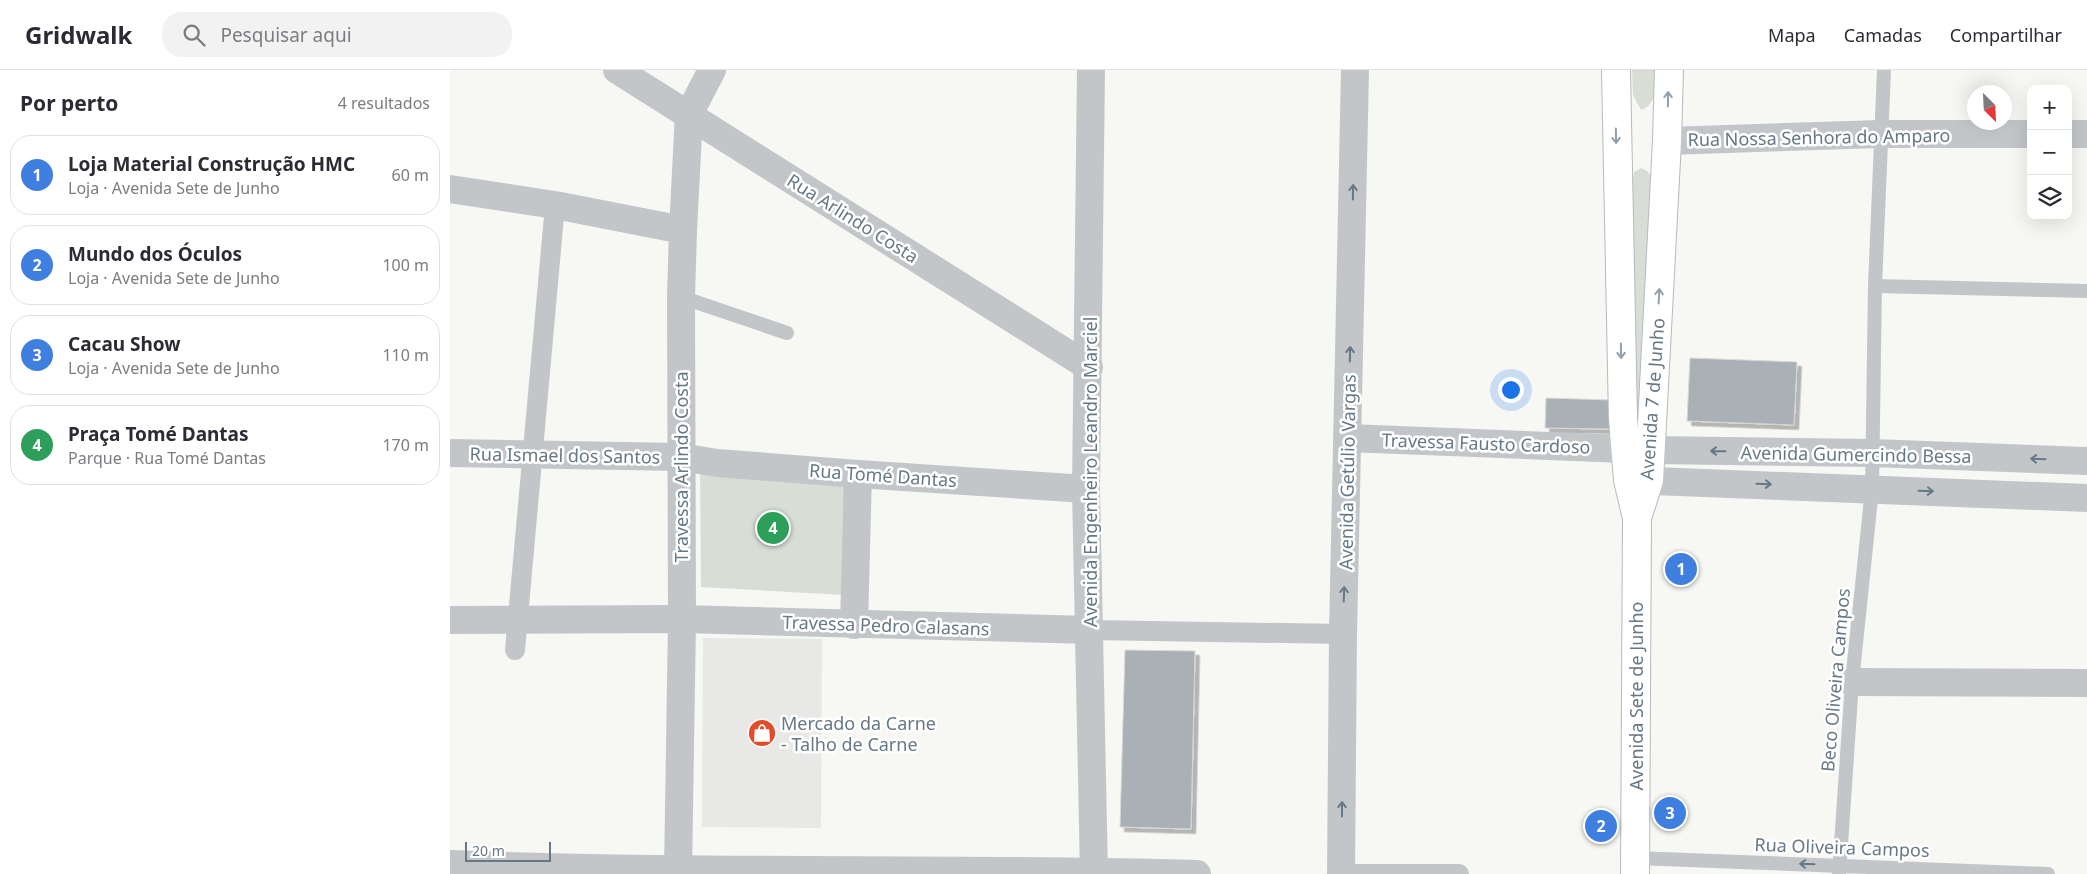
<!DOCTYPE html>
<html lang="pt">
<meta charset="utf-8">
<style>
:root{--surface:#fff;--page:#f2f2f3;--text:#2b2b33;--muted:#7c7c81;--line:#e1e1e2;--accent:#2563eb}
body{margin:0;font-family:"Noto Sans",sans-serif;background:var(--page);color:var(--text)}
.controls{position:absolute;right:15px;top:15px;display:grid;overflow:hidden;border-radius:10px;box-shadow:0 5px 20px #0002}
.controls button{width:45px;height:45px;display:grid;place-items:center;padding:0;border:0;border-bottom:1px solid var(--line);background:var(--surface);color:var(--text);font:25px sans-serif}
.compass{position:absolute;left:1517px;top:15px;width:45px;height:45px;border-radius:50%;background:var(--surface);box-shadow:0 5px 20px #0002;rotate:156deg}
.scale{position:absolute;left:15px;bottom:12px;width:86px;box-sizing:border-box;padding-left:5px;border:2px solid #667885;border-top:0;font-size:14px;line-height:18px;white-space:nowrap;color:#667885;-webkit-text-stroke:4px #fff;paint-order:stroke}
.you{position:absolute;left:1060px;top:319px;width:18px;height:18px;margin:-12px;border:4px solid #fff;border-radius:50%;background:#1a73e8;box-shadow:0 0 0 8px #1a73e833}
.badge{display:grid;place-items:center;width:32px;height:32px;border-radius:50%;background:var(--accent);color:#fff;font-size:16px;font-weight:700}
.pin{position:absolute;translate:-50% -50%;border:2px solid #fff;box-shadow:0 1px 5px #0006}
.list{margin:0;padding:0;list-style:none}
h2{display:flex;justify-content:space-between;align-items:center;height:65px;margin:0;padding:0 20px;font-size:21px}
h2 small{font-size:16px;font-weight:400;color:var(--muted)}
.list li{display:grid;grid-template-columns:32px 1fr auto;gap:15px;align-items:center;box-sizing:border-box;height:80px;margin:0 10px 10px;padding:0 10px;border:1px solid var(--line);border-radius:20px}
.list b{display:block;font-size:19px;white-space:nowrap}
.list p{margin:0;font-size:16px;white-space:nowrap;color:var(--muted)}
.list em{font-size:16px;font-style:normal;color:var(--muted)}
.icon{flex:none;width:28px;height:28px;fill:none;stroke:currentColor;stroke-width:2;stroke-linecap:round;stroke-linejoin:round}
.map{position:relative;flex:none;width:1637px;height:804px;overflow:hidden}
header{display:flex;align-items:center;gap:30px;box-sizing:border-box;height:70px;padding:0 25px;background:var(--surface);border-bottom:1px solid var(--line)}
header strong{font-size:24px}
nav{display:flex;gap:28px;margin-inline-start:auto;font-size:18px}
.search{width:350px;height:45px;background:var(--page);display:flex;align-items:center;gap:12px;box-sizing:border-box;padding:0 18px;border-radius:20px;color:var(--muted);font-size:19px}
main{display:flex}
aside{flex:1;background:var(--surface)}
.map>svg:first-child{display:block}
.built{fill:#e8e8e7}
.green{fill:#d8ded5}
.building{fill:#a9b1b7;stroke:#d8d8d6;filter:url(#shadow)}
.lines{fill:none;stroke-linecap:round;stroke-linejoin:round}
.primary-casing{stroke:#b5babd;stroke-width:30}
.service{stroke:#c2c6c9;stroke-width:14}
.pedestrian{stroke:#c2c6c9;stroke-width:20}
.minor{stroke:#c2c6c9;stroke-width:28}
.tertiary{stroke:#c2c6c9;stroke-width:28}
.primary{stroke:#fff;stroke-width:28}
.oneway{stroke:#94a0aa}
.oneway2{stroke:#667885}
.labels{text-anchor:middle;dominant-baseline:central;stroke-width:5;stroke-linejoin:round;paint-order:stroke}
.street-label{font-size:18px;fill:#667885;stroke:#fff}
.poi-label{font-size:18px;fill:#667885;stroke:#fff;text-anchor:start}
</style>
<header>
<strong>Gridwalk</strong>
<div class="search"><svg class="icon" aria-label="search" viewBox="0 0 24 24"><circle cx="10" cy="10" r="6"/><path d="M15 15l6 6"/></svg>Pesquisar aqui</div>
<nav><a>Mapa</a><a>Camadas</a><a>Compartilhar</a></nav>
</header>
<main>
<aside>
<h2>Por perto<small>4 resultados</small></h2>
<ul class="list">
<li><span class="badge" style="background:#3f7fe0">1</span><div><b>Loja Material Construção HMC</b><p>Loja · Avenida Sete de Junho</p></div><em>60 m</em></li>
<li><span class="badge" style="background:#3f7fe0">2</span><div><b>Mundo dos Óculos</b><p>Loja · Avenida Sete de Junho</p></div><em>100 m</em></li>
<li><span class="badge" style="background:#3f7fe0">3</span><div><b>Cacau Show</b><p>Loja · Avenida Sete de Junho</p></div><em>110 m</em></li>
<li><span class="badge" style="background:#2e9e5b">4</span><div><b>Praça Tomé Dantas</b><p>Parque · Rua Tomé Dantas</p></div><em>170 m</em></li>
</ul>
</aside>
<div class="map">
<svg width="1637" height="804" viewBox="0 0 1637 804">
<defs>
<filter id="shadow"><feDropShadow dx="4.5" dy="4.5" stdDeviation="0" flood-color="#0004"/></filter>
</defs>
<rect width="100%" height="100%" fill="#f7f7f4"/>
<!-- built -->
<polygon class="built" points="253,568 372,569 371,758 252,757"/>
<!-- green -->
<g class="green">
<path d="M1182,0H1208C1207,14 1207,35 1191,40L1183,25Z"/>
<polygon points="1191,98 1197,101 1204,110 1193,333 1187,335 1182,326 1180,136 1184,102"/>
<polygon points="250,392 398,398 393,525 251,517"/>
</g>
<!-- building -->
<g class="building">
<polygon points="1240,288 1347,292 1344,355 1237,351"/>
<polygon points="1096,328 1161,330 1160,359 1095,358"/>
<polygon points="675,580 745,581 741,759 670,757"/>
</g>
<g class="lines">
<defs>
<g id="primary">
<polyline points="1166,0 1173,349 1178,410 1187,448 1185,804"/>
<polyline points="1187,448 1199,410 1217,71 1219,0"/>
</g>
</defs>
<!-- primary casing -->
<use href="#primary" class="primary-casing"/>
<!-- service -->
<g class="service">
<polyline points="1425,216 1637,221"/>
<polyline points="231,227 337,263"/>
<polyline points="1185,788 1598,804"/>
<polyline points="1389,804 1402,612 1422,419 1425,216 1434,0"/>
</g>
<!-- pedestrian -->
<g class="pedestrian">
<polyline points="640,560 893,564"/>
<polyline points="65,580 105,135"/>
<polyline points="903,804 1009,804"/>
</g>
<!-- minor -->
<g class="minor">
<polyline points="167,0 639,297"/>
<polyline points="641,0 636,419 644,804"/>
<polyline points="1618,64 1637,64"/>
<polyline points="1217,71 1430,64 1581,64"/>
<polyline points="0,119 105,135 233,160"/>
<polyline points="898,368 1200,380 1422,383 1637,391"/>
<polyline points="0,383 231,387 267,393 408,404 636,419"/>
<polyline points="1178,410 1637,428"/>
<polyline points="0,550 232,549 640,560"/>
<polyline points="404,555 408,404"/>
<polyline points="1402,612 1637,613"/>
<path d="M0,794C249,804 498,797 747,804"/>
<polyline points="228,804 232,549 231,227 233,160 239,44 262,0"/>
</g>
<!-- tertiary -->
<polyline class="tertiary" points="891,804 893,564 905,0"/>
<!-- primary -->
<use href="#primary" class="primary"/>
</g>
<!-- one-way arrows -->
<defs><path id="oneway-shaft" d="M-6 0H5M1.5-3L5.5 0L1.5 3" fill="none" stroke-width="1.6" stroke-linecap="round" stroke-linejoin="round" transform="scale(1.25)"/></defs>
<g class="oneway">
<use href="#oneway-shaft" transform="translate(1218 29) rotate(-89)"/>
<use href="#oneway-shaft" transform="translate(1166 66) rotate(89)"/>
<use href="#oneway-shaft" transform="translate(1209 226) rotate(-87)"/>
<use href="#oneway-shaft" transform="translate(1171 281) rotate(89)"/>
</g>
<g class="oneway2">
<use href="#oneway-shaft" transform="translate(903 122) rotate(-89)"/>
<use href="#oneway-shaft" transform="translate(900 284) rotate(-89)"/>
<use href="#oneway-shaft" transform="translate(1268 381) rotate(-179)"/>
<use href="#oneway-shaft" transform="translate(1588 389) rotate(-178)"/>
<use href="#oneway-shaft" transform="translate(1314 414) rotate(2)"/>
<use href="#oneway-shaft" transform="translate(1476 421) rotate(2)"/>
<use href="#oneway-shaft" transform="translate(894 524) rotate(-88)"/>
<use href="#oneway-shaft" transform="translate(892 739) rotate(-90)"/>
<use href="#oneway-shaft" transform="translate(1357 794) rotate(-178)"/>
</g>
<!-- icons -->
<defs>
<symbol id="shop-disc" viewBox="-11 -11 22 22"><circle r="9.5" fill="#e34c28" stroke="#fff"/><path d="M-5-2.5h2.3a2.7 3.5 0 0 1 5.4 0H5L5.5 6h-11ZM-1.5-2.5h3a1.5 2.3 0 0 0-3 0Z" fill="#fff"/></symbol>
</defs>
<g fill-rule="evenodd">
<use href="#shop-disc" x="296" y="647" width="32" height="32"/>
</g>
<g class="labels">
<!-- street labels -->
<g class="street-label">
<text transform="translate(1369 67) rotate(-1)">Rua Nossa Senhora do Amparo</text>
<text transform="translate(403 148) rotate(32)">Rua Arlindo Costa</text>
<text transform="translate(1202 329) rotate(-86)">Avenida 7 de Junho</text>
<text transform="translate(1036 373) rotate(2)">Travessa Fausto Cardoso</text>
<text transform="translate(1406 384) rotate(1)">Avenida Gumercindo Bessa</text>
<text transform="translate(115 385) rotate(1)">Rua Ismael dos Santos</text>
<text transform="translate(231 397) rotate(-90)">Travessa Arlindo Costa</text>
<text transform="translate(640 402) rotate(-90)">Avenida Engenheiro Leandro Marciel</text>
<text transform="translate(897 402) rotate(-89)">Avenida Getúlio Vargas</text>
<text transform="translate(433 405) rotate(4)">Rua Tomé Dantas</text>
<text transform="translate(436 555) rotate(2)">Travessa Pedro Calasans</text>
<text transform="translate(1385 610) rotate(-85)">Beco Oliveira Campos</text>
<text transform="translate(1186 626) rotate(-90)">Avenida Sete de Junho</text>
<text transform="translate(1392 777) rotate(2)">Rua Oliveira Campos</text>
</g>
<!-- poi labels -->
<g class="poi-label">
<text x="331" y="653">Mercado da Carne<tspan x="331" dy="21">- Talho de Carne</tspan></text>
</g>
</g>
</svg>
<div class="controls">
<button>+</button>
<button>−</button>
<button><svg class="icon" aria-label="layers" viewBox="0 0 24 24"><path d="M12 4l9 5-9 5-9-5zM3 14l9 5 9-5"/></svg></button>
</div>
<svg class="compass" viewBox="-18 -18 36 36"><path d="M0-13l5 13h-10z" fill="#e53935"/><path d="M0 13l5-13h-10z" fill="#7c7c81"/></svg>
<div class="scale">20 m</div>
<div class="you"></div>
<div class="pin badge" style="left:1231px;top:499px;background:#3f7fe0">1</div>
<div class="pin badge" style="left:1151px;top:756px;background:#3f7fe0">2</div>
<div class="pin badge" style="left:1220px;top:743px;background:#3f7fe0">3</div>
<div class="pin badge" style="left:323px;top:458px;background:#2e9e5b">4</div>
</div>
</main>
